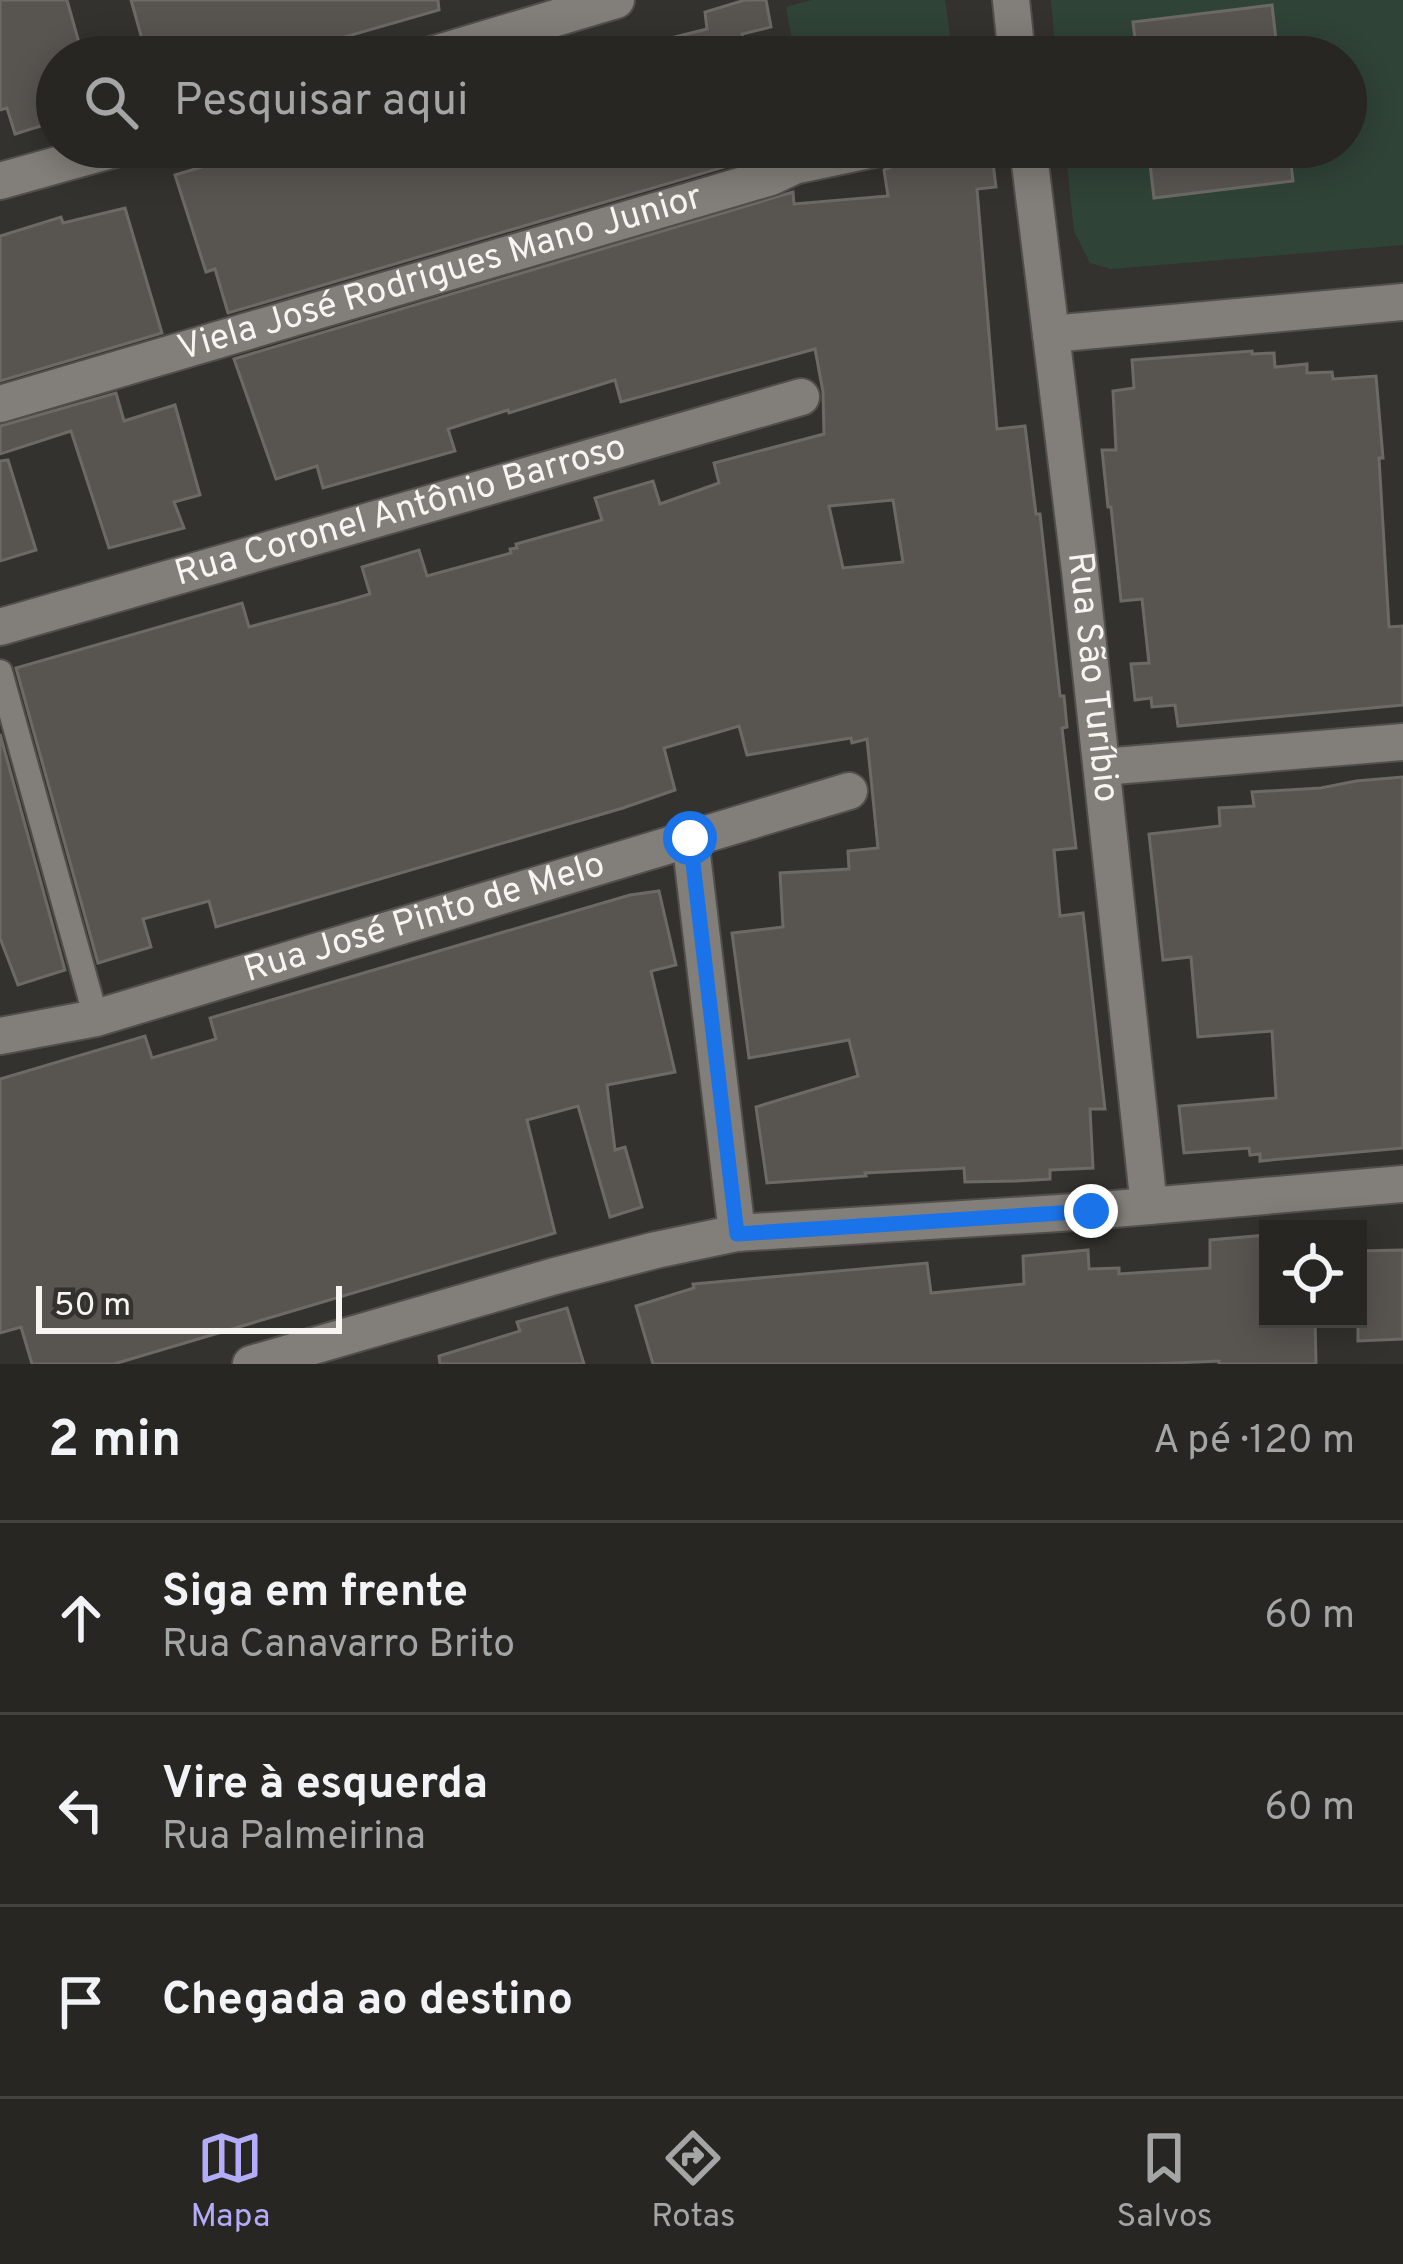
<!DOCTYPE html>
<html lang="pt">
<meta charset="utf-8">
<style>
:root{--surface:#272622;--page:#2f2e2a;--text:#f1f3f6;--muted:#a4a5a5;--line:#434340;--accent:#b3adf9}
body{margin:0;font-family:Overpass,sans-serif;background:var(--page);color:var(--text)}
.controls{position:absolute;right:36px;bottom:36px;display:grid;overflow:hidden;border-radius:0px;box-shadow:0 6px 30px #0003}
.controls button{width:108px;height:108px;display:grid;place-items:center;padding:0;border:0;border-bottom:3px solid var(--line);background:var(--surface);color:var(--text);font:60px sans-serif}
.scale{position:absolute;left:36px;bottom:30px;width:306px;box-sizing:border-box;padding-left:12px;border:6px solid #f6f5f2;border-top:0;font-size:33px;line-height:42px;white-space:nowrap;color:#f6f5f2;-webkit-text-stroke:9px #34322e;paint-order:stroke}
.stop{position:absolute;width:36px;height:36px;margin:-27px;border:9px solid #1a73e8;border-radius:50%;background:#fff}
.stop.end{background:#1a73e8;border-color:#fff;box-shadow:0 3px 12px #0008}
.list{margin:0;padding:0;list-style:none}
h2{display:flex;justify-content:space-between;align-items:center;height:156px;margin:0;padding:0 48px;font-size:51px}
h2 small{font-size:39px;font-weight:400;color:var(--muted)}
.list li{display:grid;grid-template-columns:78px 1fr auto;gap:36px;align-items:center;box-sizing:border-box;height:192px;padding:0 48px;border-top:3px solid var(--line)}
.list b{display:block;font-size:45px;white-space:nowrap}
.list p{margin:0;font-size:39px;white-space:nowrap;color:var(--muted)}
.list em{font-size:39px;font-style:normal;color:var(--muted)}
.icon{flex:none;width:66px;height:66px;fill:none;stroke:currentColor;stroke-width:2;stroke-linecap:round;stroke-linejoin:round}
.map{position:relative;flex:none;width:1403px;height:1364px;overflow:hidden}
.search{position:absolute;background:var(--surface);box-shadow:0 6px 30px #0003;left:36px;right:36px;top:36px;height:132px;display:flex;align-items:center;gap:30px;box-sizing:border-box;padding:0 42px;border-radius:66px;color:var(--muted);font-size:45px}
.sheet{height:732px;background:var(--surface)}
nav{display:flex;justify-content:space-around;align-items:center;box-sizing:border-box;height:168px;border-top:3px solid var(--line);background:var(--surface);font-size:33px;color:var(--muted)}
nav a{display:grid;justify-items:center;gap:6px}
nav .on{color:var(--accent)}
.map>svg:first-child{display:block}
.green{fill:#304337}
.building{fill:#585551;stroke:#6c6a65;stroke-width:3;fill-rule:evenodd}
.lines{fill:none;stroke-linecap:round;stroke-linejoin:round}
.lane-casing{stroke:#504f4b;stroke-width:28}
.street-casing{stroke:#504f4b;stroke-width:40}
.lane{stroke:#827f7a;stroke-width:24}
.street{stroke:#827f7a;stroke-width:36}
.route{stroke:#1a73e8;stroke-width:15}
.labels{text-anchor:middle;dominant-baseline:central;stroke-width:9;stroke-linejoin:round;paint-order:stroke}
.street-label{font-size:36px;fill:#f6f5f2;stroke:#34322e}
</style>
<div class="map">
<svg width="1403" height="1364" viewBox="0 0 1403 1364">
<rect width="100%" height="100%" fill="#34322e"/>
<!-- green -->
<g class="green">
<polygon points="812,0 945,0 953,57 795,57 786,7"/>
<polygon points="1051,0 1403,0 1403,245 1111,269 1090,263 1074,231 1065,147 1346,147 1346,57 1056,57"/>
</g>
<!-- building -->
<g class="building">
<polygon points="0,0 67,0 83,57 57,57 57,121 15,134 7,108 0,110"/>
<polygon points="131,0 438,0 439,10 275,57 147,57"/>
<polygon points="745,0 766,0 771,27 742,34 747,57 644,57 642,45 707,29 705,12"/>
<polygon points="1272,5 1278,57 1137,57 1133,22"/>
<polygon points="267,147 764,147 765,155 228,313 215,269 206,272 175,175"/>
<path d="M953,147H991L996,187L977,189L997,429L1025,426L1036,514H1040L1060,696H1064L1067,727L1062,728L1076,848L1054,850L1060,916L1083,913L1105,1109H1090L1093,1168L1050,1170V1179L1016,1181L965,1182L964,1168L865,1173L866,1176L767,1183L756,1107L858,1076L849,1040L749,1058L732,933L783,927L780,873L849,869L848,851L878,848L867,739L852,743L851,738L747,755L739,726L664,748L675,790L623,808L216,927L209,901L143,919L151,947L98,963L16,668L242,603L249,627L339,603L370,594L362,567L419,550L427,576L511,553L510,549L517,548L516,544L602,520L595,498L653,481L660,504L719,483L714,463L824,434L823,392L815,349L621,402L615,380L509,413L508,410L448,429L455,451L323,488L317,466L276,479L234,359L793,192L794,204L888,196L884,170L898,164L904,157ZM893,500L903,562L843,568L829,506Z"/>
<polygon points="1148,147 1289,147 1293,181 1154,198"/>
<polygon points="125,208 162,333 0,381 0,236 61,217 63,223"/>
<polygon points="1252,351 1252,354 1274,353 1275,367 1307,364 1307,373 1332,372 1333,379 1376,376 1383,458 1379,458 1389,627 1403,626 1403,705 1178,726 1175,705 1152,707 1151,698 1135,700 1131,664 1149,663 1142,599 1121,601 1111,507 1108,507 1102,450 1116,450 1113,391 1134,388 1132,360"/>
<polygon points="116,393 124,421 175,405 200,495 174,502 184,528 109,548 71,431 0,454 0,426"/>
<polygon points="8,460 36,550 0,561 0,461"/>
<polygon points="0,734 65,970 18,985 0,938"/>
<polygon points="1403,777 1403,1148 1260,1161 1260,1154 1250,1155 1249,1148 1184,1153 1179,1106 1276,1098 1272,1031 1198,1037 1191,957 1163,960 1149,834 1220,826 1219,808 1254,806 1252,792 1321,788 1356,781"/>
<polygon points="659,891 676,965 651,971 675,1072 607,1085 615,1150 625,1147 642,1207 610,1217 578,1106 527,1120 555,1233 114,1364 32,1364 21,1327 0,1333 0,1079 145,1036 152,1058 216,1039 210,1018 630,895"/>
<polygon points="1268,1235 1268,1319 1315,1319 1316,1364 1219,1364 1219,1361 1150,1364 653,1364 636,1306 694,1288 693,1284 927,1263 931,1293 1024,1284 1023,1256 1088,1250 1089,1269 1119,1268 1119,1274 1210,1268 1210,1240"/>
<polygon points="1403,1250 1403,1339 1358,1341 1358,1251"/>
<polygon points="567,1308 584,1364 440,1364 439,1356 520,1331 517,1322"/>
</g>
<g class="lines">
<defs>
<polyline id="lane" points="0,672 96,1018"/>
<g id="street">
<polyline points="1011,0 1017,57"/>
<polyline points="425,57 616,0"/>
<path id="s1" d="M1028,147L1080,571L1149,1206"/>
<polyline points="0,181 122,147"/>
<polyline points="1051,334 1403,302"/>
<path id="s2" d="M0,404L771,177L794,166L884,147"/>
<path id="s3" d="M0,627L801,397"/>
<polyline points="1102,767 1403,742"/>
<polyline points="690,838 737,1233"/>
<path id="s4" d="M0,1036L96,1018L849,791"/>
<polyline points="251,1364 555,1276 656,1250 737,1233 1091,1211 1403,1184"/>
</g>
</defs>
<!-- lane casing -->
<use href="#lane" class="lane-casing"/>
<!-- street casing -->
<use href="#street" class="street-casing"/>
<!-- lane -->
<use href="#lane" class="lane"/>
<!-- street -->
<use href="#street" class="street"/>
</g>
<g class="lines">
<!-- route -->
<polyline class="route" points="690,838 737,1234 1091,1211"/>
</g>
<g class="labels">
<!-- street labels -->
<g class="street-label">
<text stroke="none"><textPath href="#s2" startOffset="459">Viela José Rodrigues Mano Junior</textPath></text>
<text stroke="none"><textPath href="#s3" startOffset="417">Rua Coronel Antônio Barroso</textPath></text>
<text stroke="none"><textPath href="#s1" startOffset="534">Rua São Turíbio</textPath></text>
<text stroke="none"><textPath href="#s4" startOffset="441">Rua José Pinto de Melo</textPath></text>
</g>
</g>
</svg>
<div class="controls">
<button><svg class="icon" aria-label="locate" viewBox="0 0 24 24"><circle cx="12" cy="12" r="6"/><path d="M12 2v4M12 18v4M2 12h4M18 12h4"/></svg></button>
</div>
<div class="scale">50 m</div>
<div class="stop" style="left:690px;top:838px"></div>
<div class="stop end" style="left:1091px;top:1211px"></div>
<div class="search"><svg class="icon" aria-label="search" viewBox="0 0 24 24"><circle cx="10" cy="10" r="6"/><path d="M15 15l6 6"/></svg>Pesquisar aqui</div>
</div>
<section class="sheet">
<h2>2 min<small>A pé · 120 m</small></h2>
<ul class="list">
<li><svg class="icon" aria-label="ahead" viewBox="0 0 24 24"><path d="M12 20V5M6 11l6-6 6 6"/></svg><div><b>Siga em frente</b><p>Rua Canavarro Brito</p></div><em>60 m</em></li>
<li><svg class="icon" aria-label="left" viewBox="0 0 24 24"><path d="M17 20v-9H6M10 6l-5 5 5 5"/></svg><div><b>Vire à esquerda</b><p>Rua Palmeirina</p></div><em>60 m</em></li>
<li><svg class="icon" aria-label="arrive" viewBox="0 0 24 24"><path d="M6 21V4h12l-3 4 3 4H6"/></svg><div><b>Chegada ao destino</b></div></li>
</ul>
</section>
<nav>
<a class="on"><svg class="icon" aria-label="map" viewBox="0 0 24 24"><path d="M3 6l6-2 6 2 6-2v14l-6 2-6-2-6 2zM9 4v14M15 6v14"/></svg>Mapa</a>
<a><svg class="icon" aria-label="directions" viewBox="0 0 24 24"><path d="M12 3l9 9-9 9-9-9zM9 14v-3h6M13 9l2 2-2 2"/></svg>Rotas</a>
<a><svg class="icon" aria-label="saved" viewBox="0 0 24 24"><path d="M7 4h10v16l-5-4-5 4z"/></svg>Salvos</a>
</nav>
